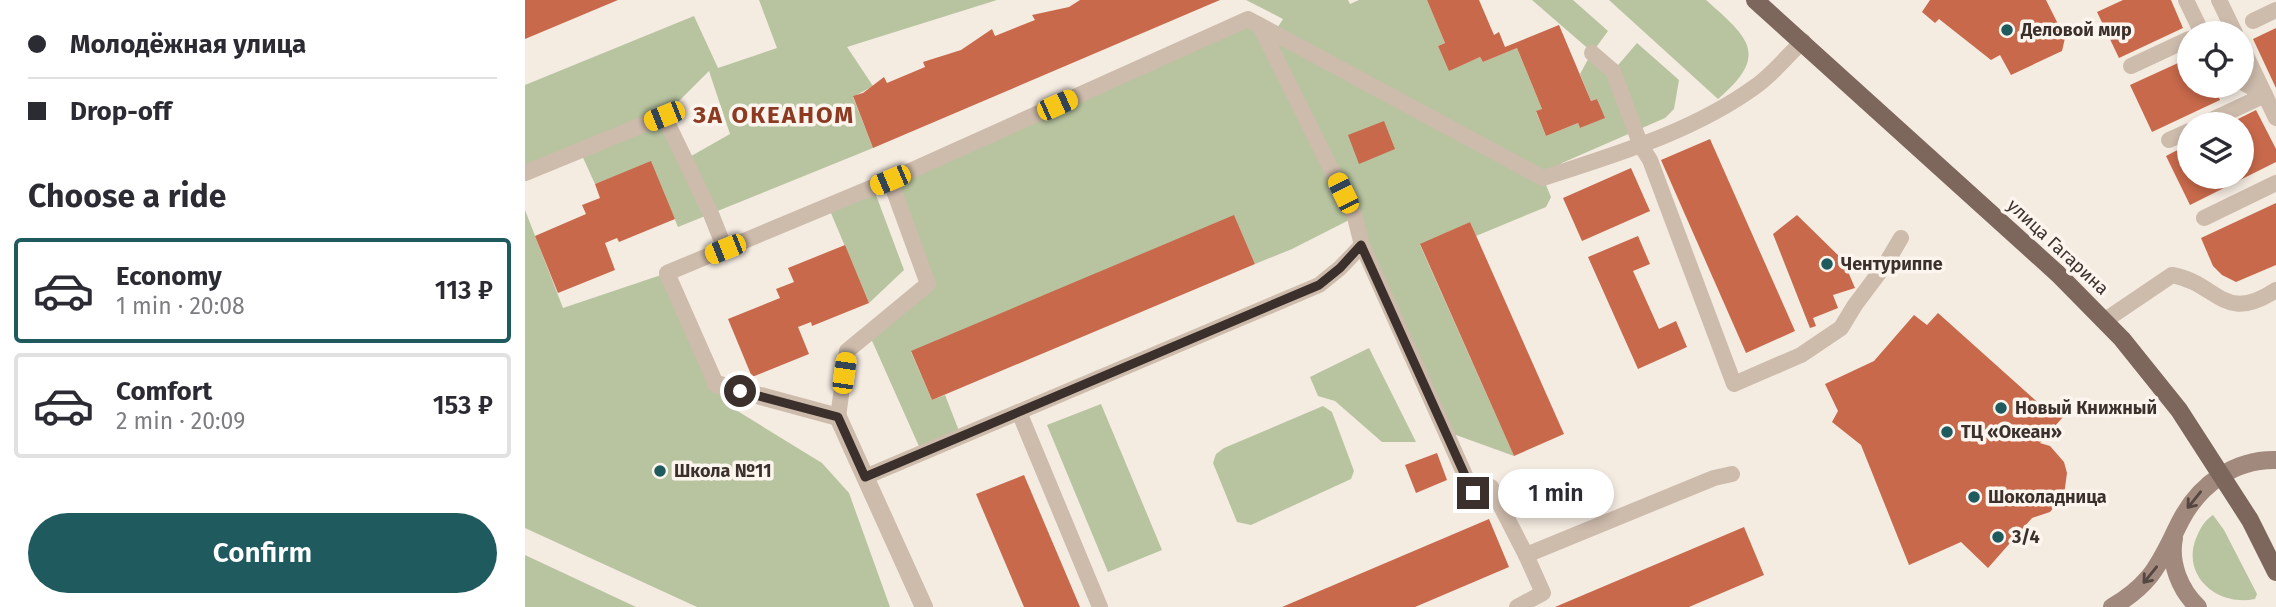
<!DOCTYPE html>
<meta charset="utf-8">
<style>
:root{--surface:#fff;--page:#f7f7f7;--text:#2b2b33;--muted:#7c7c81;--line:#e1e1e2;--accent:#1f5a5e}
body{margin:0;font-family:"Fira Sans",sans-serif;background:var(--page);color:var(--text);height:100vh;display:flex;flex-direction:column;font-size:26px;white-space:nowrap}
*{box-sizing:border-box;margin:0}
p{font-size:23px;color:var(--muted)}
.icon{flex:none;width:38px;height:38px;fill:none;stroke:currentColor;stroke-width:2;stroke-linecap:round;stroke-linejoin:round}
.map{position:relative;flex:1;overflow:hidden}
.sheet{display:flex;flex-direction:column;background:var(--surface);width:525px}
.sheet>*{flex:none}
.banner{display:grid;align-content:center;height:154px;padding:0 28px;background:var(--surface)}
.tools{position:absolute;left:1652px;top:21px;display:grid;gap:14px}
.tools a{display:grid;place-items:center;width:77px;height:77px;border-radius:50%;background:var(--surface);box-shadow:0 4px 10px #0003;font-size:35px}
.end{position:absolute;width:32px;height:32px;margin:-16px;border:9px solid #3b302b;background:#fff;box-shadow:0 0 0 4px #fff}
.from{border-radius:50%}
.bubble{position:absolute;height:49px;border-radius:24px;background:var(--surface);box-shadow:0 4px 10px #0003;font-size:23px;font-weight:600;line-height:49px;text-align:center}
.car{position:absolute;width:21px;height:42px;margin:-21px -10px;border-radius:9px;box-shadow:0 0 5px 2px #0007;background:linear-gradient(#f5c518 24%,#345 0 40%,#f5c518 0 76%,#345 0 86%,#f5c518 0)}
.banner b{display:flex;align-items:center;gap:24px;height:66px;font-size:26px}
.banner b+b{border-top:2px solid var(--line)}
.banner i{width:18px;height:18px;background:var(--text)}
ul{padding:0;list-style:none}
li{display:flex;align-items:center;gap:21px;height:105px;margin:0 14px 10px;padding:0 14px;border:4px solid var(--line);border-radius:7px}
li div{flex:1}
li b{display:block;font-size:26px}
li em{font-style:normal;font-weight:600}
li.current{border-color:var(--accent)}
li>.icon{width:63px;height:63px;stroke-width:1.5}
h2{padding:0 28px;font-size:32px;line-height:84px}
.primary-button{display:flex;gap:14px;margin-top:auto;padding:14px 28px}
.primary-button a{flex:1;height:80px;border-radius:42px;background:var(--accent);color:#fff;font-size:28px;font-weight:600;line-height:80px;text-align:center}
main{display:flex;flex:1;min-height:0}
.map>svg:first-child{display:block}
.green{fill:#b8c4a0;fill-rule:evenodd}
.building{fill:#c8694b}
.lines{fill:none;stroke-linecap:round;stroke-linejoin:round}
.service{stroke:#cdbbac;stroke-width:16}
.minor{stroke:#cdbbac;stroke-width:18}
.secondary{stroke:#a18a7d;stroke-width:18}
.primary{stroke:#7d675c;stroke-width:18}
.oneway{stroke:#544640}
.route{stroke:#3b302b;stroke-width:9}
.poi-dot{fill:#1f5a5e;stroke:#fbf5ee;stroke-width:2.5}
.labels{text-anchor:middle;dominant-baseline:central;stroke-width:7;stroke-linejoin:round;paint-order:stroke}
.poi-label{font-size:18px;font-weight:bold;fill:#3b302b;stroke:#fbf5ee;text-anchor:start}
.street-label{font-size:18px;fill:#3b302b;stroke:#fbf5ee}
.district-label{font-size:24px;font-weight:bold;letter-spacing:2px;fill:#8c3b22;stroke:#fbf5ee}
</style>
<main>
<section class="sheet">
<div class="banner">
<b><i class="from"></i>Молодёжная улица</b>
<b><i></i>Drop-off</b>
</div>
<h2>Choose a ride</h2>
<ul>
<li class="current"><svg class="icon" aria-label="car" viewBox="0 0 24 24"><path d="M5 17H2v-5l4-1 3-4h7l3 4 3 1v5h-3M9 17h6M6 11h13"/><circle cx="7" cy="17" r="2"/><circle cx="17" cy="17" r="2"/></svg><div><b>Economy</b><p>1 min · 20:08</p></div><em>113 ₽</em></li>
<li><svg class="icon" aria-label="car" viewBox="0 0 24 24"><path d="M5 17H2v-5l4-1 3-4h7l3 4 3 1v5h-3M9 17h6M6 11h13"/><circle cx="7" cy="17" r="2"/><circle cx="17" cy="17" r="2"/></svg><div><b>Comfort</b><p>2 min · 20:09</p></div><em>153 ₽</em></li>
</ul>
<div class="primary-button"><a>Confirm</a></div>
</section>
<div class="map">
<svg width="1751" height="607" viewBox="0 0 1751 607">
<rect width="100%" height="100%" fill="#f4ebe1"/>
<!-- green -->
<g class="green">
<path d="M 234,0 L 472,0 L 322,47 L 348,86 L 328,97 L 348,148 L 153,227 L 126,162 L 70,184 L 55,151 L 0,173 L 0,85 L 169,16 L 193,68 L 252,48 ZM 184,71 L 205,134 L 161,159 L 139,116 Z"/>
<path d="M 721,0 L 823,0 L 825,4 L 834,0 L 902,0 L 920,43 L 913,46 L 924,70 L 955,57 L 958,62 L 992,48 L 1017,109 L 1011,112 L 1021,136 L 1053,123 L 1055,128 L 1079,118 L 1072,99 L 1066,101 L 1055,74 L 1067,52 L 1007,0 L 1048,0 L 1083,31 L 1067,53 L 1088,71 L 1112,43 L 1154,80 L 1149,109 L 1140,118 L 1037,163 L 1018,178 L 1026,197 L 1021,207 L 951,236 L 945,222 L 895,245 L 989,456 L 920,431 L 830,217 L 767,249 L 730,264 L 709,216 L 386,352 L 407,400 L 420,395 L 436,436 L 397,453 L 344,334 L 403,284 L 365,180 L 723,19 L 749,33 L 758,19 Z"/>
<path d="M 1084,0 L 1181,0 C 1224,38 1245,55 1193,99 Z"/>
<path d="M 348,187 L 379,270 L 344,303 L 303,206 Z"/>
<path d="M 0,210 L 38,308 L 142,273 L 201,404 L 297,463 L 324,493 L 365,607 L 172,607 L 0,528 Z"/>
<path d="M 844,348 L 891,442 L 857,442 L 810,401 L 793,396 L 785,377 Z"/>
<path d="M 576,404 L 637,550 L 583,572 L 522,425 Z"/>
<path d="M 798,406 L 807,412 L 829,471 L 826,479 L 726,525 L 712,522 L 688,463 L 691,454 L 699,448 Z"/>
<path d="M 1688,515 L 1699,530 L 1732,594 L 1730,599 C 1691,607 1655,574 1672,536 C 1676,527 1680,520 1688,515 Z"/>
<path d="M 0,555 L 111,607 L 0,607 Z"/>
</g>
<!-- building -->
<g class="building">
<path d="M 0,0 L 93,0 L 0,39 Z"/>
<path d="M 555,0 L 695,0 L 348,148 L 328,96 L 338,93 L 359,77 L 362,83 L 400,67 L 398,62 L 436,50 L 467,29 L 470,36 L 510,20 L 507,15 L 544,7 Z"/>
<path d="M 902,0 L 954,0 L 969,35 L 974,32 L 980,47 L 1034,25 L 1066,101 L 1072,99 L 1080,118 L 1055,128 L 1053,123 L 1021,136 L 1011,111 L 1017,109 L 992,48 L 958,62 L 955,57 L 924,71 L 913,46 L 920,43 Z"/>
<path d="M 1405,0 L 1521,0 L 1540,38 L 1537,51 L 1486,75 L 1475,55 L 1466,60 L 1414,19 L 1410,23 L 1397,12 Z"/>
<path d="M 1598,0 L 1646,0 L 1658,28 L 1594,58 L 1572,12 Z"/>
<path d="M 1751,28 L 1751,88 L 1728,39 Z"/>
<path d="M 1664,58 L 1664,86 L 1689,86 L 1695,100 L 1627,132 L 1605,85 Z"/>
<path d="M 1731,110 L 1751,149 L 1751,162 L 1665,205 L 1641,156 L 1664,144 L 1664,177 L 1717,177 L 1717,124 L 1703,124 Z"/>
<path d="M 859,121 L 870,149 L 834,164 L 823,135 Z"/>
<path d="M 1185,139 L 1270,331 L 1221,353 L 1136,160 Z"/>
<path d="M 126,161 L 150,219 L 94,242 L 92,238 L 80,243 L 90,270 L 33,293 L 10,236 L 61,214 L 57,205 L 75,198 L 70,184 Z"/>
<path d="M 1106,168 L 1125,211 L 1057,241 L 1038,198 Z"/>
<path d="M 1751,203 L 1751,265 L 1711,282 L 1697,275 L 1688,266 L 1676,238 Z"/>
<path d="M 709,215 L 730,264 L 407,400 L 386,351 Z"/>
<path d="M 1272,215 L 1318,260 L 1330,288 L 1308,295 L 1313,308 L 1288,318 L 1291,326 L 1285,328 L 1248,234 Z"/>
<path d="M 945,222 L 1039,434 L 989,456 L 895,244 Z"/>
<path d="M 1113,236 L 1125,264 L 1108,271 L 1134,329 L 1151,321 L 1162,347 L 1113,369 L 1063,257 Z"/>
<path d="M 320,245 L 344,303 L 287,326 L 286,322 L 273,327 L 284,354 L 227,377 L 203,319 L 255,298 L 251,289 L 269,282 L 263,268 Z"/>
<path d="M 1413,313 L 1519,408 L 1538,417 L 1515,443 L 1525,446 L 1539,462 L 1542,473 L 1539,495 L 1525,512 L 1507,518 L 1463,568 L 1436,542 L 1384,565 L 1336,445 L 1307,422 L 1313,411 L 1300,384 L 1349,361 L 1389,315 L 1402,325 Z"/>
<path d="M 912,453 L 922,480 L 891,493 L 880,465 Z"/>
<path d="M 499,475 L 555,607 L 499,607 L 451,494 Z"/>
<path d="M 964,519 L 984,567 L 890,607 L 757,607 Z"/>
<path d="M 1219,527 L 1239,575 L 1164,607 L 1030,607 Z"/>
</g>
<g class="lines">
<!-- service -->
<g class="service">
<path d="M 1661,0 L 1677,33"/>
<path d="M 1694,0 L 1710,33"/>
<path d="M 1728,21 L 1751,10"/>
<path d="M 1717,47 L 1751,118"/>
<path d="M 1067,53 L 1088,71 L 1116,146 L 1125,160 L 1209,384 L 1276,355 L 1316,328 L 1330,305 L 1360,265 L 1376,238"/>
<path d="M 1606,66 L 1664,39"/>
<path d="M 1678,124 L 1740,95 L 1717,82"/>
<path d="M 1644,140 L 1664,131"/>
<path d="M 0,173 L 139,116 L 186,214 L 200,249"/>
<path d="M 1679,218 L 1751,183"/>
<path d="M 837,245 L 948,493 L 966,487 L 1001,555"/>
<path d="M 1579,321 L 1647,275 C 1693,283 1698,325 1751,290"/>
<path d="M 191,384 L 142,273 L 365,180"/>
<path d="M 494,412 L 575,607"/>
<path d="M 313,417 L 322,351 L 403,284 L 365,180 L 723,19 L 1018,178 C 1091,154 1168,132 1231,86 C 1248,74 1262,56 1278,41"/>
<path d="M 340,477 L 794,285 L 815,268 L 837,245 L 830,217 L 735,26"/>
<path d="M 992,607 L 1018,593 L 1001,555 L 1189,478 L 1207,474"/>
</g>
<!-- minor -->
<path class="minor" d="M 191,384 L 313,417 L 399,607"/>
<!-- secondary -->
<g class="secondary">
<path d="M 1649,538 C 1644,563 1655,590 1673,607"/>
<path d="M 1587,607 C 1601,599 1614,589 1624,577 C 1638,560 1646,539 1656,520 C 1675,484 1710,459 1751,460"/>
</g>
<!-- primary -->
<path class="primary" d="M 1230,0 L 1533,274 L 1597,339 L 1654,410 L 1725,520 L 1751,572"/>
</g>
<!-- one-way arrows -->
<defs><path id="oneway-shaft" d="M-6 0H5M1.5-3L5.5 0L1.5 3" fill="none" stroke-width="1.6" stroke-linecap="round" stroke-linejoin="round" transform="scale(1.75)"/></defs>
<g class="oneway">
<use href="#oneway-shaft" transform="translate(1669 500) rotate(129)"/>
<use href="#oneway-shaft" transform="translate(1625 575) rotate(129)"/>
</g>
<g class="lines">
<!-- route -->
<path class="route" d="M 215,391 L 313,417 L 340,477 L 794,285 L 815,268 L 836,245 L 948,493"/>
</g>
<!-- markers -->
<g class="poi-dot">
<circle cx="1482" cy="30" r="7"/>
<circle cx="1302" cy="264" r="7"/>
<circle cx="1476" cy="408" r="7"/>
<circle cx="1422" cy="432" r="7"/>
<circle cx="135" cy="471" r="7"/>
<circle cx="1449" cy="497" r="7"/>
<circle cx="1473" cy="537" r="7"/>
</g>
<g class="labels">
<!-- poi labels -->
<g class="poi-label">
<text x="1496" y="30">Деловой мир</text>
<text x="1316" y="264">Чентуриппе</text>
<text x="1490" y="408">Новый Книжный</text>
<text x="1436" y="432">ТЦ «Океан»</text>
<text x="149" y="471">Школа №11</text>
<text x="1463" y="497">Шоколадница</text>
<text x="1487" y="537">3/4</text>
</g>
<!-- street labels -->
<g class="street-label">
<text transform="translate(1533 247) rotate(43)">улица Гагарина</text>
</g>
<!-- district labels -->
<g class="district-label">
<text x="249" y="115">ЗА ОКЕАНОМ</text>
</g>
</g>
</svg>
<div class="tools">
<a><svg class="icon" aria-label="locate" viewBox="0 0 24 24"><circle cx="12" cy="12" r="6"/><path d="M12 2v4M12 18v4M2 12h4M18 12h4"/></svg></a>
<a><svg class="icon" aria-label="layers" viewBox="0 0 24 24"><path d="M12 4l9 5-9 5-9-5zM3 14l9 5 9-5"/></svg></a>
</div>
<i class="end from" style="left:215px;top:391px"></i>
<i class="end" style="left:948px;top:493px"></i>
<div class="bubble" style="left:973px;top:469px;width:116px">1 min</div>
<i class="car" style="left:532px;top:105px;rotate:66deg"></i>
<i class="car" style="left:139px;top:116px;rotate:248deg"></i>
<i class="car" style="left:365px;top:180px;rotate:247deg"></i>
<i class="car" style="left:818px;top:193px;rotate:334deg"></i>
<i class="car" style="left:200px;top:249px;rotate:248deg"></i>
<i class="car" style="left:319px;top:373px;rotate:8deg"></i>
</div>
</main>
